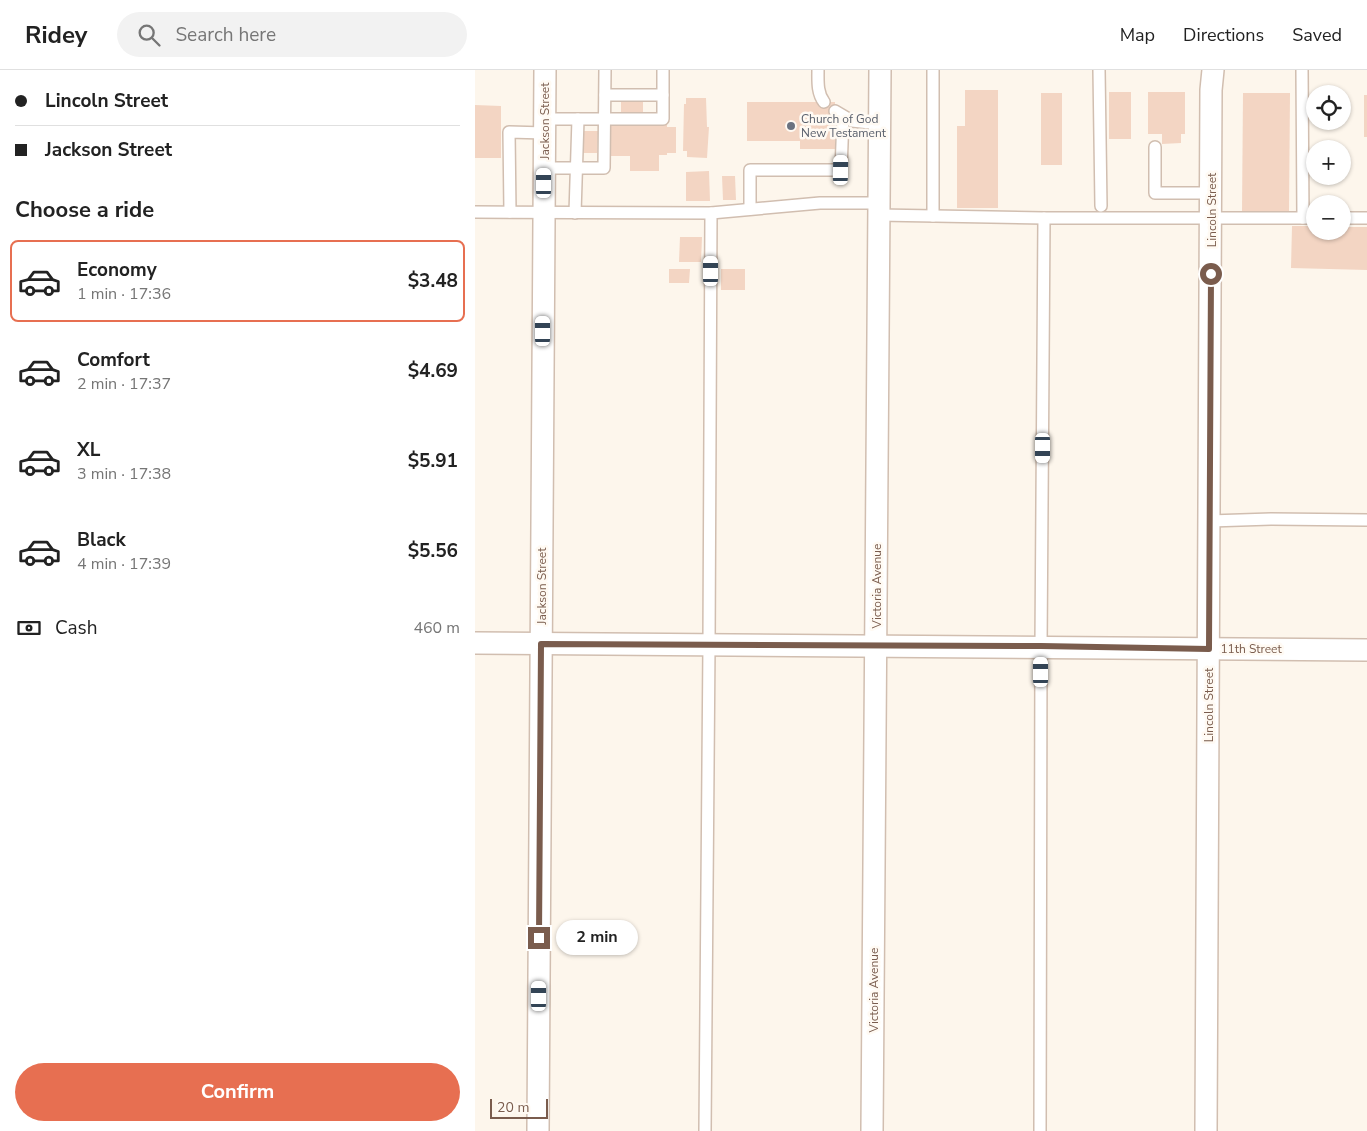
<!DOCTYPE html>
<meta charset="utf-8">
<style>
:root{--surface:#fff;--page:#f2f2f2;--text:#222;--muted:#767676;--line:#e0e0e0;--accent:#e76f51}
body{margin:0;font-family:"Nunito Sans",sans-serif;background:var(--page);color:var(--text);height:100vh;display:flex;flex-direction:column;font-size:19px;white-space:nowrap}
*{box-sizing:border-box;margin:0}
p{font-size:16px;color:var(--muted)}
.icon{flex:none;width:28px;height:28px;fill:none;stroke:currentColor;stroke-width:2;stroke-linecap:round;stroke-linejoin:round}
.map{position:relative;flex:1;overflow:hidden}
.drawer{display:flex;flex-direction:column;background:var(--surface);width:475px}
.drawer>*{flex:none}
.banner{display:grid;align-content:center;height:110px;padding:0 15px;background:var(--surface)}
.buttons{position:absolute;left:831px;top:15px;display:grid;gap:10px}
.buttons a{display:grid;place-items:center;width:45px;height:45px;border-radius:50%;background:var(--surface);box-shadow:0 1px 4px #0004;font-size:25px}
.scale{position:absolute;left:15px;bottom:12px;width:58px;box-sizing:border-box;padding-left:5px;border:2px solid #7a5c4d;border-top:0;font-size:14px;line-height:18px;white-space:nowrap;color:#7a5c4d;-webkit-text-stroke:4px #fffaf3;paint-order:stroke}
.end{position:absolute;width:22px;height:22px;margin:-11px;border:6px solid #7a5c4d;background:#fff;box-shadow:0 0 0 2px #fff}
.from{border-radius:50%}
.bubble{position:absolute;height:35px;border-radius:18px;background:var(--surface);box-shadow:0 1px 4px #0004;font-size:16px;font-weight:700;line-height:35px;text-align:center}
.car{position:absolute;width:15px;height:30px;margin:-15px -8px;border-radius:6px;box-shadow:0 0 4px 1px #0007;background:linear-gradient(#fff 24%,#345 0 40%,#fff 0 76%,#345 0 86%,#fff 0)}
.banner b{display:flex;align-items:center;gap:18px;height:48px;font-size:19px}
.banner b+b{border-top:1px solid var(--line)}
.banner i{width:12px;height:12px;background:var(--text)}
ul{padding:0;list-style:none}
li{display:flex;align-items:center;gap:15px;height:82px;margin:0 10px 8px;padding:0 5px;border:2px solid transparent;border-radius:8px}
li div{flex:1}
li b{display:block;font-size:19px}
li em{font-style:normal;font-weight:700}
li.current{border-color:var(--accent)}
li>.icon{width:45px;height:45px;stroke-width:1.5}
h2{padding:0 15px;font-size:22px;line-height:60px}
.pay{display:flex;align-items:center;gap:12px;height:55px;padding:0 15px;font-size:19px}
.pay p{margin-inline-start:auto}
.cta{display:flex;gap:10px;margin-top:auto;padding:10px 15px}
.cta a{flex:1;height:58px;border-radius:30px;background:var(--accent);color:#fff;font-size:20px;font-weight:700;line-height:58px;text-align:center}
header{display:flex;align-items:center;gap:30px;box-sizing:border-box;height:70px;padding:0 25px;background:var(--surface);border-bottom:1px solid var(--line)}
header strong{font-size:24px}
nav{display:flex;gap:28px;margin-inline-start:auto;font-size:18px}
.search{width:350px;height:45px;background:var(--page);display:flex;align-items:center;gap:12px;box-sizing:border-box;padding:0 18px;border-radius:28px;color:var(--muted);font-size:19px}
main{display:flex;flex:1;min-height:0}
.map>svg:first-child{display:block}
.building{fill:#f3d5c3}
.lines{fill:none;stroke-linecap:round;stroke-linejoin:round}
.service-casing{stroke:#d1beb0;stroke-width:14}
.minor-casing{stroke:#d1beb0;stroke-width:24}
.service{stroke:#fff;stroke-width:11}
.minor{stroke:#fff;stroke-width:21}
.route{stroke:#7a5c4d;stroke-width:6}
.worship-dot{fill:#6b7280;stroke:#fffaf3;stroke-width:2}
.labels{text-anchor:middle;dominant-baseline:central;stroke-width:5;stroke-linejoin:round;paint-order:stroke}
.worship-label{font-size:12px;fill:#5b616d;stroke:#fffaf3;text-anchor:start}
.street-label{font-size:12px;fill:#7a5c4d;stroke:#fffaf3}
</style>
<header>
<strong>Ridey</strong>
<div class="search"><svg class="icon" aria-label="search" viewBox="0 0 24 24"><circle cx="10" cy="10" r="6"/><path d="M15 15l6 6"/></svg>Search here</div>
<nav><a>Map</a><a>Directions</a><a>Saved</a></nav>
</header>
<main>
<section class="drawer">
<div class="banner">
<b><i class="from"></i>Lincoln Street</b>
<b><i></i>Jackson Street</b>
</div>
<h2>Choose a ride</h2>
<ul>
<li class="current"><svg class="icon" aria-label="car" viewBox="0 0 24 24"><path d="M5 17H2v-5l4-1 3-4h7l3 4 3 1v5h-3M9 17h6M6 11h13"/><circle cx="7" cy="17" r="2"/><circle cx="17" cy="17" r="2"/></svg><div><b>Economy</b><p>1 min · 17:36</p></div><em>$3.48</em></li>
<li><svg class="icon" aria-label="car" viewBox="0 0 24 24"><path d="M5 17H2v-5l4-1 3-4h7l3 4 3 1v5h-3M9 17h6M6 11h13"/><circle cx="7" cy="17" r="2"/><circle cx="17" cy="17" r="2"/></svg><div><b>Comfort</b><p>2 min · 17:37</p></div><em>$4.69</em></li>
<li><svg class="icon" aria-label="car" viewBox="0 0 24 24"><path d="M5 17H2v-5l4-1 3-4h7l3 4 3 1v5h-3M9 17h6M6 11h13"/><circle cx="7" cy="17" r="2"/><circle cx="17" cy="17" r="2"/></svg><div><b>XL</b><p>3 min · 17:38</p></div><em>$5.91</em></li>
<li><svg class="icon" aria-label="car" viewBox="0 0 24 24"><path d="M5 17H2v-5l4-1 3-4h7l3 4 3 1v5h-3M9 17h6M6 11h13"/><circle cx="7" cy="17" r="2"/><circle cx="17" cy="17" r="2"/></svg><div><b>Black</b><p>4 min · 17:39</p></div><em>$5.56</em></li>
</ul>
<div class="pay"><svg class="icon" aria-label="cash" viewBox="0 0 24 24"><path d="M3 7h18v10H3z"/><circle cx="12" cy="12" r="2"/></svg>Cash<p>460 m</p></div>
<div class="cta"><a>Confirm</a></div>
</section>
<div class="map">
<svg width="892" height="1061" viewBox="0 0 892 1061">
<rect width="100%" height="100%" fill="#fdf6ec"/>
<!-- building -->
<g class="building">
<path d="M 490,20 L 523,20 L 523,138 L 482,138 L 482,56 L 490,56 Z"/>
<rect x="634" y="22" width="22" height="47"/>
<path d="M 673,22 L 710,22 L 710,64 L 706,64 L 706,73 L 687,74 L 687,64 L 673,64 Z"/>
<rect x="566" y="23" width="21" height="72"/>
<path d="M 768,23 L 815,23 L 814,141 L 767,141 Z"/>
<rect x="889" y="25" width="3" height="42"/>
<path d="M 211,28 L 231,28 L 232,57 L 234,57 L 232,88 L 212,87 L 212,81 L 208,81 L 209,34 L 211,34 Z"/>
<rect x="146" y="29" width="22" height="18"/>
<path d="M 272,32 L 360,32 L 360,79 L 325,79 L 325,71 L 272,71 Z"/>
<path d="M 0,35 L 26,36 L 26,88 L 0,88 Z"/>
<path d="M 135,54 L 192,54 L 192,57 L 201,57 L 201,83 L 192,83 L 192,85 L 184,85 L 184,101 L 155,101 L 155,86 L 136,86 Z"/>
<path d="M 105,61 L 123,61 L 122,83 L 104,83 Z"/>
<path d="M 234,101 L 235,131 L 211,131 L 211,102 Z"/>
<path d="M 247,106 L 260,106 L 261,130 L 248,130 Z"/>
<path d="M 817,156 L 840,156 L 840,161 L 868,161 L 868,157 L 892,157 L 892,200 L 816,198 Z"/>
<path d="M 205,167 L 227,167 L 226,192 L 204,192 Z"/>
<path d="M 194,199 L 215,199 L 214,213 L 194,213 Z"/>
<rect x="246" y="199" width="24" height="21"/>
</g>
<g class="lines">
<defs>
<g id="service">
<path d="M 343,0 C 343,11 342,23 349,32"/>
<path d="M 458,0 L 458,146"/>
<path d="M 624,0 L 626,136"/>
<path d="M 827,0 L 828,148"/>
<path d="M 130,25 L 188,25"/>
<path d="M 360,41 L 377,51 L 404,54"/>
<path d="M 70,49 L 188,49 L 188,0"/>
<path d="M 680,77 L 680,123 L 737,123"/>
<path d="M 69,98 L 129,98 L 130,0"/>
<path d="M 275,139 L 275,100 L 366,100 L 368,47"/>
<path d="M 0,142 L 236,143 L 345,133 L 404,133"/>
<path d="M 35,142 L 34,62 L 70,63"/>
<path d="M 100,143 L 103,49"/>
<path d="M 404,145 L 569,148 L 840,148"/>
<path d="M 868,148 L 892,148"/>
<path d="M 735,451 L 796,449 L 892,450"/>
<path d="M 230,1061 L 234,575 L 236,143"/>
<path d="M 565,1061 L 566,576 L 569,148"/>
</g>
<g id="minor">
<path d="M 0,573 L 892,580"/>
<path d="M 63,1061 L 70,0"/>
<path d="M 397,1061 L 405,0"/>
<path d="M 731,1061 L 736,20 L 738,0"/>
</g>
</defs>
<!-- service casing -->
<use href="#service" class="service-casing"/>
<!-- minor casing -->
<use href="#minor" class="minor-casing"/>
<!-- service -->
<use href="#service" class="service"/>
<!-- minor -->
<use href="#minor" class="minor"/>
</g>
<g class="lines">
<!-- route -->
<path class="route" d="M 64,868 L 66,574 L 566,576 L 734,579 L 736,204"/>
</g>
<!-- markers -->
<circle class="worship-dot" cx="316" cy="56" r="5"/>
<g class="labels">
<!-- worship labels -->
<g class="worship-label">
<text x="326" y="49">Church of God<tspan x="326" dy="14">New Testament</tspan></text>
</g>
<!-- street labels -->
<g class="street-label">
<text transform="translate(70 51) rotate(-90)">Jackson Street</text>
<text transform="translate(737 140) rotate(-90)">Lincoln Street</text>
<text transform="translate(67 516) rotate(-90)">Jackson Street</text>
<text transform="translate(402 516) rotate(-90)">Victoria Avenue</text>
<text x="776" y="579">11th Street</text>
<text transform="translate(734 635) rotate(-90)">Lincoln Street</text>
<text transform="translate(399 920) rotate(-90)">Victoria Avenue</text>
</g>
</g>
</svg>
<div class="buttons">
<a><svg class="icon" aria-label="locate" viewBox="0 0 24 24"><circle cx="12" cy="12" r="6"/><path d="M12 2v4M12 18v4M2 12h4M18 12h4"/></svg></a>
<a>+</a>
<a>−</a>
</div>
<div class="scale">20 m</div>
<i class="end from" style="left:736px;top:204px"></i>
<i class="end" style="left:64px;top:868px"></i>
<div class="bubble" style="left:81px;top:850px;width:82px">2 min</div>
<i class="car" style="left:366px;top:100px;rotate:1deg"></i>
<i class="car" style="left:69px;top:113px;rotate:0deg"></i>
<i class="car" style="left:236px;top:201px;rotate:0deg"></i>
<i class="car" style="left:68px;top:261px;rotate:0deg"></i>
<i class="car" style="left:568px;top:378px;rotate:180deg"></i>
<i class="car" style="left:566px;top:602px;rotate:0deg"></i>
<i class="car" style="left:64px;top:926px;rotate:0deg"></i>
</div>
</main>
